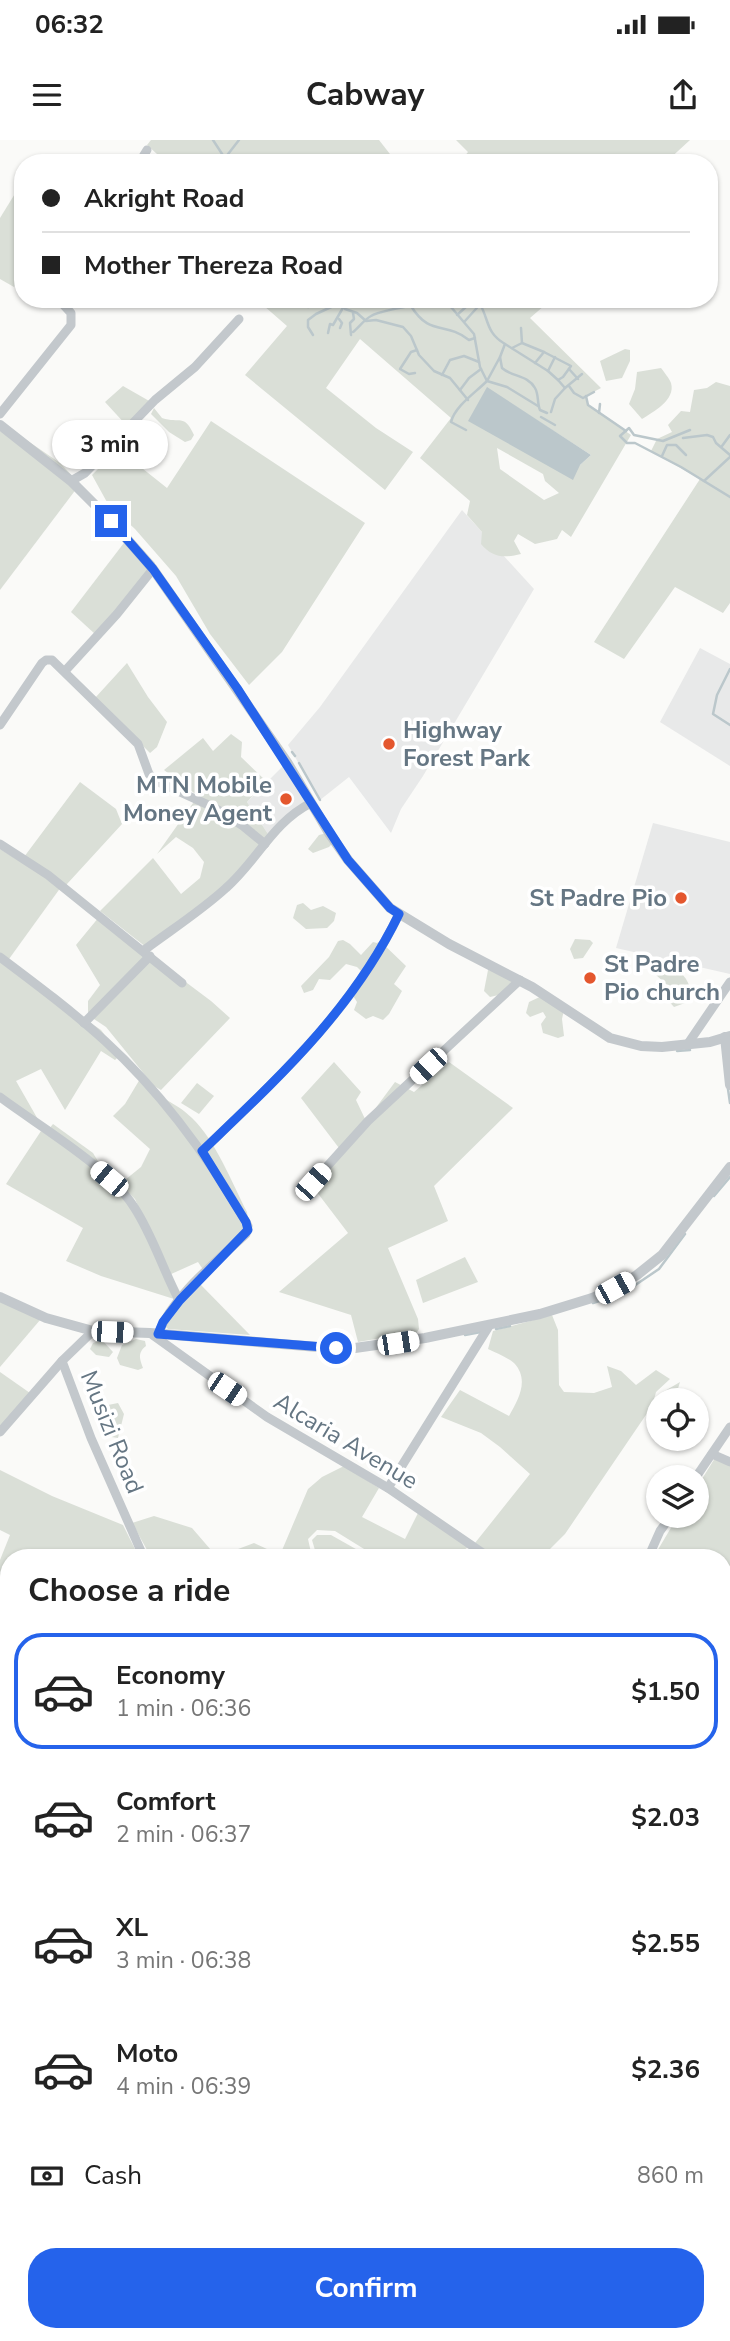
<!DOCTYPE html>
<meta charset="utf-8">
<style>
:root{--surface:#fff;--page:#f6f6f6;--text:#222;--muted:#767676;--line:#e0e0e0;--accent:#2563eb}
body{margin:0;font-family:"Nunito Sans",sans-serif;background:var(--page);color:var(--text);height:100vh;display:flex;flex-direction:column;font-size:26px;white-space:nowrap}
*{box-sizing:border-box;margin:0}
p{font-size:23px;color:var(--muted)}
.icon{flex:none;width:38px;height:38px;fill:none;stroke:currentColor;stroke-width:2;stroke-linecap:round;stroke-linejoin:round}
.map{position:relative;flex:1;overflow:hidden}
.sheet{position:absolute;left:0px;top:1409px;width:732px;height:793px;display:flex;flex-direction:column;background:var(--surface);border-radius:28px 28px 0 0;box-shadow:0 2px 5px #0004}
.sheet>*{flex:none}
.top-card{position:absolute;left:14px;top:14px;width:704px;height:154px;border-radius:28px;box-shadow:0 2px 5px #0004;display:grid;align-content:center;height:154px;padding:0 28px;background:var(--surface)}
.fabs{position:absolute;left:646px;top:1248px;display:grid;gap:14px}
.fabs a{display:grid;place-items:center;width:63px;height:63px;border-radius:50%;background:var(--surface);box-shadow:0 2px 5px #0004;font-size:35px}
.end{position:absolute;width:32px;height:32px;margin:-16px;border:9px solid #2563eb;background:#fff;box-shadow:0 0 0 4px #fff}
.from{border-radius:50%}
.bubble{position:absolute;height:49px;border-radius:24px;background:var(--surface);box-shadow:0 2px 5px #0004;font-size:23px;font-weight:700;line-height:49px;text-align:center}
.car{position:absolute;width:21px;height:42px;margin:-21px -10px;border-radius:9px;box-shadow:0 0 5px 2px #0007;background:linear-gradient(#fff 24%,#345 0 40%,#fff 0 76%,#345 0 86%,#fff 0)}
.top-card b{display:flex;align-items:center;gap:24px;height:66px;font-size:26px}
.top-card b+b{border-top:2px solid var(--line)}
.top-card i{width:18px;height:18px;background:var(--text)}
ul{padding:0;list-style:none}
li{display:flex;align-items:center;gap:21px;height:116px;margin:0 14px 10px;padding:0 14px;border:4px solid transparent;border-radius:28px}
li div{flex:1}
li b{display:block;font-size:26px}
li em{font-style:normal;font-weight:700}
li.on{border-color:var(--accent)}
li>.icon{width:63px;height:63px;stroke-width:1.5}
h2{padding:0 28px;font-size:32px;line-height:84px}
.pay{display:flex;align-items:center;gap:18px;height:77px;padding:0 28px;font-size:26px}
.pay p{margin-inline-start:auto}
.button{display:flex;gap:14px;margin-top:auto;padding:14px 28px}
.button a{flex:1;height:80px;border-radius:28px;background:var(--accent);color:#fff;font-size:28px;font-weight:700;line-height:80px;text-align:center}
.status{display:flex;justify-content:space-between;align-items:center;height:49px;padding:0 35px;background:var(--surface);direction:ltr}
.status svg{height:19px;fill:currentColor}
header{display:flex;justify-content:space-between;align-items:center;height:91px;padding:0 28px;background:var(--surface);font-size:32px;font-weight:700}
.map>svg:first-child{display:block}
.built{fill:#e8e9e9}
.green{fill:#dadfd7;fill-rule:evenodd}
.water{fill:#bbc7cb}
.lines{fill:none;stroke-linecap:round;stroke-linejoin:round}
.stream{stroke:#bbc7cb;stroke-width:2.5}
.minor{stroke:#c3c8cc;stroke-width:9}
.tertiary{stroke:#c3c8cc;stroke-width:10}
.route{stroke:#2563eb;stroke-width:9}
.poi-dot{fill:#e4572e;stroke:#fff;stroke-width:2.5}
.labels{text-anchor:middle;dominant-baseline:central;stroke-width:7;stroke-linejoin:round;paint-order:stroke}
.poi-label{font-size:24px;font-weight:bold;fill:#657683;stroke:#fff;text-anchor:start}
.street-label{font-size:24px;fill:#657683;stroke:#fff}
</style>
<div class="status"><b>06:32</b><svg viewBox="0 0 49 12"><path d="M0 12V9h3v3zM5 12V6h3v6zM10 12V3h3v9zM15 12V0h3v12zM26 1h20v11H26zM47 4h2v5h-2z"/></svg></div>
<header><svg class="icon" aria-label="menu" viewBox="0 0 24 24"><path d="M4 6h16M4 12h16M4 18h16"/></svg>Cabway<svg class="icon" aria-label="share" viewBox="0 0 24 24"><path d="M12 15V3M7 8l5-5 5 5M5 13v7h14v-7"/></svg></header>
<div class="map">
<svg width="730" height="2201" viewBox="0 0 730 2201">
<rect width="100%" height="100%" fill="#fafaf8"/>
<!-- built -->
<g class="built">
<path d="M 462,370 L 534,449 L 423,636 L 401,669 L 391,693 L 349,637 L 320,660 L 288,605 L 320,567 Z"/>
<path d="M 700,508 L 730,524 L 730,626 L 660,582 Z"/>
<path d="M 289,620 L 310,660 L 268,694 L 247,662 Z"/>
<path d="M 653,683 L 730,702 L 730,834 L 616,808 Z"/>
</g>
<!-- green -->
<g class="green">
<path d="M 151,0 L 379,0 L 397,23 L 167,23 L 147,5 Z"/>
<path d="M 456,0 L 690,0 L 665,23 L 459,23 L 468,12 Z"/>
<path d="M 16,52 L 23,57 L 23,132 L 14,147 L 0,139 L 0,78 Z"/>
<path d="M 243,159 L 552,159 L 530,178 L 601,248 L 586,256 L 588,265 L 631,295 L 571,397 L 562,390 L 557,399 L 535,404 L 518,394 L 514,401 L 521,414 C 504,418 493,418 481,404 L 482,392 L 467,375 L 470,361 L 420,318 L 451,278 L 360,199 L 326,248 L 376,288 L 413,312 L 385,350 L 245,235 L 287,186 L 264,166 L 247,163 ZM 487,248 L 591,315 L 580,325 L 469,281 ZM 497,308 L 543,334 L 545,341 L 559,353 L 544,360 L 500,329 Z"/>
<path d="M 625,209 L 630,210 L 630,221 L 622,238 L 606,241 L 600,221 Z"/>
<path d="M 661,228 C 664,232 669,238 671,243 C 676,260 653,272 642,279 L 629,264 L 635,249 L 637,232 Z"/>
<path d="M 716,242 L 730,246 L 730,463 L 723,473 L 675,447 L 624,519 L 594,502 L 700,339 L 651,311 L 657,299 L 672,292 L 668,285 L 681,271 L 690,272 L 694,250 L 707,248 Z"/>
<path d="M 123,246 L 151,262 L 127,286 L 105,262 Z"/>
<path d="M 154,268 L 162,278 C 180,284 184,273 194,295 L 191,300 L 185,302 L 169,292 L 151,274 Z"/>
<path d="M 211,281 L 365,383 L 282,512 L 249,545 L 210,494 L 176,436 L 135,389 L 108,364 L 92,335 L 118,309 L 167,348 Z"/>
<path d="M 3,284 L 60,323 L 80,344 L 0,450 L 0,292 Z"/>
<path d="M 130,395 L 155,423 L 154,429 L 95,494 L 71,472 Z"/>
<path d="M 127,523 L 148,557 L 167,582 L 157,607 L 150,613 L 95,558 Z"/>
<path d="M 231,594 L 242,602 L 241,617 L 266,641 L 247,662 L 268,694 L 241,735 L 153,804 L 151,811 L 100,771 L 153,718 L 181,754 L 200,738 L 204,722 L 193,708 L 176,697 L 157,714 L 198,656 L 164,630 L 203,598 L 213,611 Z"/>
<path d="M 80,642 L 116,669 L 122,684 L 67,744 L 66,749 L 24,717 Z"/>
<path d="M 331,692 L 336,700 L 329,707 L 313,713 L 308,709 L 319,695 Z"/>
<path d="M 0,709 L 61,747 L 9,819 L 0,813 Z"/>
<path d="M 303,763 L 311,770 L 323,766 L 336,773 L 334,781 L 327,788 L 306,789 L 293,778 L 297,765 Z"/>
<path d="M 99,777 L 211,861 L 230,878 L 161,950 L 154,946 L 106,887 L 88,875 L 88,861 L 100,845 L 76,805 Z"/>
<path d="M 575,799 L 590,800 L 593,803 L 583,818 L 574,819 L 570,809 Z"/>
<path d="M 343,800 L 350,804 L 361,815 L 373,802 L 377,803 L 380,801 L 406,826 L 394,844 L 402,851 L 389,874 L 383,880 L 373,876 L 366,879 L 354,870 L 357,862 L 350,851 L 365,835 L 357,827 L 346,824 L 330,840 L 319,839 L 313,850 L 304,853 L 301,846 L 329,817 L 338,801 Z"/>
<path d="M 0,820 L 101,890 L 120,915 L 115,920 L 101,911 L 65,970 L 41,929 L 16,941 L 40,983 L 0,953 Z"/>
<path d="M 668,828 C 684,831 688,840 692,854 L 685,863 L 674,867 L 664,856 L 667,845 L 655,834 Z"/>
<path d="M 488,830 L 508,833 L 512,844 L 503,854 L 490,857 L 484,851 Z"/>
<path d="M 544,855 L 565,865 L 562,879 L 564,896 L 558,898 L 543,893 L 541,884 L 546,877 L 543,872 L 530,877 L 526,873 L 529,862 Z"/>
<path d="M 334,922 L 361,952 L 356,960 L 366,981 L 395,942 L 414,952 L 449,922 L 513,968 L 434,1046 L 448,1081 L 388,1108 L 418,1179 L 419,1189 L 417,1192 L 358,1202 L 351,1175 L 279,1152 L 348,1093 L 313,1047 L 342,1012 L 301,958 Z"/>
<path d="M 140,939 C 157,958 176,962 192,978 C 216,1001 232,1043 247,1072 L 249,1085 L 204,1131 L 198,1122 L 169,1135 L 135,1059 L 120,1044 L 141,1027 L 150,1009 L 113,976 L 125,964 Z"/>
<path d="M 197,943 L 214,956 L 199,974 L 181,963 Z"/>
<path d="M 53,984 L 93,1013 L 99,1023 L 49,989 Z"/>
<path d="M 41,991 C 60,1004 84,1015 101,1031 C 137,1064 154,1115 174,1159 L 101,1136 L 66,1121 L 83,1088 L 6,1044 Z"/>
<path d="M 465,1117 L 478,1142 L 423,1163 L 416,1140 Z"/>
<path d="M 200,1144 L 250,1195 L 168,1189 L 165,1186 L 184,1158 Z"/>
<path d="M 0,1161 L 40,1180 L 0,1227 Z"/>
<path d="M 552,1175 L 558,1190 L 559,1245 L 564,1252 L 594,1253 L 612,1247 L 607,1226 L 621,1231 L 636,1245 L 656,1230 L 670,1239 L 656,1252 L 653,1264 L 663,1252 L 680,1242 L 676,1255 L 663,1252 L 652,1266 L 565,1394 L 548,1411 L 549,1417 L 496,1417 L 475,1403 L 530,1334 L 500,1307 L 481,1293 L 441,1277 L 460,1250 L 509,1276 C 518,1260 530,1240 514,1223 C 507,1217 496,1213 488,1209 L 493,1191 Z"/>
<path d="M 136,1199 L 145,1201 L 146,1206 C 137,1213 140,1219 143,1228 L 138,1230 L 120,1225 L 117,1218 L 122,1205 Z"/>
<path d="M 102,1200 L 113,1212 L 109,1217 L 96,1215 L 90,1209 L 93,1203 Z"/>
<path d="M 0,1232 L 30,1253 L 0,1289 Z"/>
<path d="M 118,1263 L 124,1274 L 118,1298 L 105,1296 C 102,1286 99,1277 103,1266 Z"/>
<path d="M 715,1318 L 730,1324 L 730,1446 L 723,1444 L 723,1418 L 653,1418 L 678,1376 L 696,1376 L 697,1347 Z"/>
<path d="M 344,1326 L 379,1348 L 362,1377 L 405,1399 L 419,1371 L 468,1407 L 455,1417 L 377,1417 L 335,1391 L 317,1390 L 308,1399 L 312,1417 L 151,1417 L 132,1383 L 154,1376 L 192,1388 L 217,1417 L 254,1403 L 280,1415 L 308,1349 L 322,1337 Z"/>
<path d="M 0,1330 L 52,1356 L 123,1385 L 139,1417 L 9,1418 L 9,1453 L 0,1449 L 0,1420 L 10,1395 L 0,1390 Z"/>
<path d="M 317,1395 L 331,1395 L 370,1417 L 317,1417 L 312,1400 Z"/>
<path d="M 1,1532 L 9,1535 L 9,1598 L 0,1594 Z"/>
<path d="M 723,1678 L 730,1686 L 730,1904 L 723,1900 Z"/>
<path d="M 9,1819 L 9,1907 L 5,1903 L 0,1907 L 0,1826 Z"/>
<path d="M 723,1909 L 730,1913 L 729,1983 L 723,1979 Z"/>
<path d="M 730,2070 L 730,2201 L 642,2201 L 646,2193 L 723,2193 L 723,2083 Z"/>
<path d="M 0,2151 L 9,2151 L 9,2193 L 68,2193 L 64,2201 L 0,2201 Z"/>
<path d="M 226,2193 L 231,2193 L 242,2199 L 247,2193 L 443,2193 L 445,2201 L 221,2201 Z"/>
</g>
<!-- water -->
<path class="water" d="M 487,247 L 591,315 L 580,325 L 573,340 L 468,281 Z"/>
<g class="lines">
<!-- stream -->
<g class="stream">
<path d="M 213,0 L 228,23"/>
<path d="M 225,18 L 239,0"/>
<path d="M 378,23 L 385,19 L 390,23"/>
<path d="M 305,159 L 308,167 L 316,165"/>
<path d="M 340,159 L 345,169 L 357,173 L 366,181 L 376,180 L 403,187 L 411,196 L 419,215 L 434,231 L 450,238 L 468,260"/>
<path d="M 441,159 L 443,163 L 451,167 L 474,194 L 480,227 L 487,241 L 500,217 L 502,228 C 512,237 528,235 535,248 C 539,255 537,263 540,270 L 547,273"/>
<path d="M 480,164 C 489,180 486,193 505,204 L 500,217"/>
<path d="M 451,167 L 462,159"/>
<path d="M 457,175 L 467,166 L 470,159"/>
<path d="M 339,179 L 342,183 L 340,188"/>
<path d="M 465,181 L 484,160 L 490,162 L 492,159"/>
<path d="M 353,192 C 358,188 365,179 371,176 C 377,172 403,167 411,166 C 430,197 445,181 469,200 L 475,198"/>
<path d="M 328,193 L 330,184 L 333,185 L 344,166"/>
<path d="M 313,195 L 308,187 L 308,180 L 316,174 L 342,162"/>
<path d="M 351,195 L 350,183 L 354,179 L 353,173"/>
<path d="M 522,203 L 544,212"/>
<path d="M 505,204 L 548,231 L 555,217"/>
<path d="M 512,208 L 522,203 L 521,188"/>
<path d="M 535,223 L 544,212 L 571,226 L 563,237 L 558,240 L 548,231"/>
<path d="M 569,229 L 578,239"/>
<path d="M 415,233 L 409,234 L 400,229 L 411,212 L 417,210"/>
<path d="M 442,235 L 450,220 L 464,216 L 479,222"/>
<path d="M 558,240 L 565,248 L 582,234"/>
<path d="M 569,246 L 574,253 L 583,258 L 594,252"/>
<path d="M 460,250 L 469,238 L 481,229"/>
<path d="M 586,256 L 588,265 L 626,291"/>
<path d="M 551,272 L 555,259 L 565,248"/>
<path d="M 599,273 L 600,264"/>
<path d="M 541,277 L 555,285"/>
<path d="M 466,290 L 451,282 C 455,266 475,253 487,241 L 507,247 L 538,266"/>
<path d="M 690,290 L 663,301 L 634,295 L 629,288 L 620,296 L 627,303 L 635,303 L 681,327 L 730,357"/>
<path d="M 683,298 L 707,295 L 713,297 L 716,303 L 730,315"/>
<path d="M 722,306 L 730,295"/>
<path d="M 662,316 L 667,305 L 676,305 L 686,315"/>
<path d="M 704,341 L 730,317"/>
<path d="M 730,529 L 717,555 L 713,574 L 730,585"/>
<path d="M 292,612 L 295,616"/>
<path d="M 299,623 L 320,660"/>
<path d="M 677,911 L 690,910"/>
<path d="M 728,949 L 730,963"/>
<path d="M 714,1056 L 730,1037"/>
<path d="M 625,1152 L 659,1129 L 685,1094"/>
<path d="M 593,1163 L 615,1156"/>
<path d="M 496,1189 L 510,1186"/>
<path d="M 465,1195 L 481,1192"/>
</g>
<!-- minor -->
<g class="minor">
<path d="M 139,23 L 147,10"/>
<path d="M 0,274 L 71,185 L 71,173 L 58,159"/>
<path d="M 71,341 L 85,333 L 155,260 L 195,227 L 239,179"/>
<path d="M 65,531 L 117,474 L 153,429"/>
<path d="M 0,585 L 42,523 L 46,520 L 52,520 L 138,604 L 149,634 L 156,641 L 215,668 L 243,686 L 265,704"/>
<path d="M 0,704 L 48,735 L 182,843"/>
<path d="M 143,811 C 171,790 201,771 226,748 C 257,721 273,682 311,663"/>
<path d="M 0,817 C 36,844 72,871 105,901 C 162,953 207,1015 246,1082 L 248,1086 L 246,1094 C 215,1123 174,1154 158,1194"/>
<path d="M 84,883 L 150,816"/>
<path d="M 687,905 L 730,842"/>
<path d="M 0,957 C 40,987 108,1026 134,1067 C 153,1096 163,1130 179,1160"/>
<path d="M 202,1011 C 278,938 353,870 399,774"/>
<path d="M 313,1042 L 368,981 L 520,840"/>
<path d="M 93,1191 L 62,1221 L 91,1298 L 144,1418"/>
<path d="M 150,1193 L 267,1277 L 388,1348 L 490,1418"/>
<path d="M 0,1292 L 62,1221"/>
<path d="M 712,1314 L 730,1322"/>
<path d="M 696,1337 L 730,1287"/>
<path d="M 388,1348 L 489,1186"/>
<path d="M 648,1418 L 660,1391 L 671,1376"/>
<path d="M 723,1436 L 730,1438"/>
<path d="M 0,1453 L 9,1457"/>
<path d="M 0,1514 L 9,1486"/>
<path d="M 723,1551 L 730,1555"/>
<path d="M 0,1634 L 9,1637"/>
<path d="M 0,1750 L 9,1752"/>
<path d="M 0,1820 L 9,1813"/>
<path d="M 723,1905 L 730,1909"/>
<path d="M 0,1969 L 9,1963"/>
<path d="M 723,2004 L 730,1985"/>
<path d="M 723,2014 L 730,2019"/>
<path d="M 723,2028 L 730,2024"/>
<path d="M 0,2061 L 9,2056"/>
<path d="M 723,2075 L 730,2064"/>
<path d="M 632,2201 L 636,2193"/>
</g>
<!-- tertiary -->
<g class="tertiary">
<path d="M 0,285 L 71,341 L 111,381 L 153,429 L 287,622 L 329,693 L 348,720 L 390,768 L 449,804 L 532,847 L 610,898 L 641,906 L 662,907 L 710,902 L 730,896"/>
<path d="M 725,897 L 730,945"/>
<path d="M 0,1157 L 46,1178 L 93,1191 L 150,1193 L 318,1207 L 355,1208 L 425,1198 L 540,1174 L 592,1158 L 615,1148 L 637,1135 L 662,1115 L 730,1027"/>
</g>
</g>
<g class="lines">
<!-- route -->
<path class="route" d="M 111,381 L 153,429 L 237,548 L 348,720 L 390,768 L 399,774 C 352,871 278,938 202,1011 L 246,1082 L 248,1090 L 180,1160 L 163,1182 L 158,1194 L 336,1208"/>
</g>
<!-- markers -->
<g class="poi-dot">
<circle cx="389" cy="604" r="7"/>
<circle cx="286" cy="659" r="7"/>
<circle cx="681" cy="758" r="7"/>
<circle cx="590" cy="838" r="7"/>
</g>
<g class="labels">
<!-- poi labels -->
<g class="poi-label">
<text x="403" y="590">Highway<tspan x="403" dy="28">Forest Park</tspan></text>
<text x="272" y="645" text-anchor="end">MTN Mobile<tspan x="272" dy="28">Money Agent</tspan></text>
<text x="667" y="758" text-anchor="end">St Padre Pio</text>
<text x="604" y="824">St Padre<tspan x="604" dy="28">Pio church</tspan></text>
</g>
<!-- street labels -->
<g class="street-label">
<text transform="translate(112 1292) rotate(68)">Musizi Road</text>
<text transform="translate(346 1301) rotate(31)">Alcaria Avenue</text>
</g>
</g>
</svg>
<div class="fabs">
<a><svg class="icon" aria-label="locate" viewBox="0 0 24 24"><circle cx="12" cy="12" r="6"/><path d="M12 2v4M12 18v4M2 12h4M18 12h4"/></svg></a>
<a><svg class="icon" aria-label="layers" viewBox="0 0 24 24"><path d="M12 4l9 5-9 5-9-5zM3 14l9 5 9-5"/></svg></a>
</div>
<i class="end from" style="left:336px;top:1208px"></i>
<i class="end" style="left:111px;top:381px"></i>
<div class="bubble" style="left:52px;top:280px;width:116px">3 min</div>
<i class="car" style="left:428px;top:926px;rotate:227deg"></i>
<i class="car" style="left:109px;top:1039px;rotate:310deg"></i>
<i class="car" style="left:313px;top:1042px;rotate:42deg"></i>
<i class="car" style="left:615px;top:1148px;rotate:61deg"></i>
<i class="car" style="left:112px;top:1192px;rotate:92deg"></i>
<i class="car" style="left:398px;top:1203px;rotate:81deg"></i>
<i class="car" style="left:227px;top:1249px;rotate:124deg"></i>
<div class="top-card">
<b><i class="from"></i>Akright Road</b>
<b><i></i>Mother Thereza Road</b>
</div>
<section class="sheet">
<h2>Choose a ride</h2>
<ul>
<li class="on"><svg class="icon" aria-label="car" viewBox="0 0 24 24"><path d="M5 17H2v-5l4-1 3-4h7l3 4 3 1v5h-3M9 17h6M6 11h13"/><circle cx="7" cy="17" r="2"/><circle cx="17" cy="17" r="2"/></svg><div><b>Economy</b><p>1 min · 06:36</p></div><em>$1.50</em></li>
<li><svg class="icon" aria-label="car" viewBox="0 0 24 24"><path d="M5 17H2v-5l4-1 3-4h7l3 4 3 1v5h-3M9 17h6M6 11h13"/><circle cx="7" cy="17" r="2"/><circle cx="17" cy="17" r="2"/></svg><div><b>Comfort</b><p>2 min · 06:37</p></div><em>$2.03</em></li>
<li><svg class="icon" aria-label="car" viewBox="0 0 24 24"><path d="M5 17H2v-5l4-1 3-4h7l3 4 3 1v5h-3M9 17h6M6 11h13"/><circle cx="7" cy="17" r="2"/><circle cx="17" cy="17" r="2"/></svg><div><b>XL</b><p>3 min · 06:38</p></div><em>$2.55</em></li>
<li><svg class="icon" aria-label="car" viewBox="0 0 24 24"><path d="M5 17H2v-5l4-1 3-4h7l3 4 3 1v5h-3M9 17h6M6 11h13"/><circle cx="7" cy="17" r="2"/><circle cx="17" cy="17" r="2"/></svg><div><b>Moto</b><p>4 min · 06:39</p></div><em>$2.36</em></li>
</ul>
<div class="pay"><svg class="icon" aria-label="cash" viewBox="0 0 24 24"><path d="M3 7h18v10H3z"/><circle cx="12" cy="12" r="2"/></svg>Cash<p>860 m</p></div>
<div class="button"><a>Confirm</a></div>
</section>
</div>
